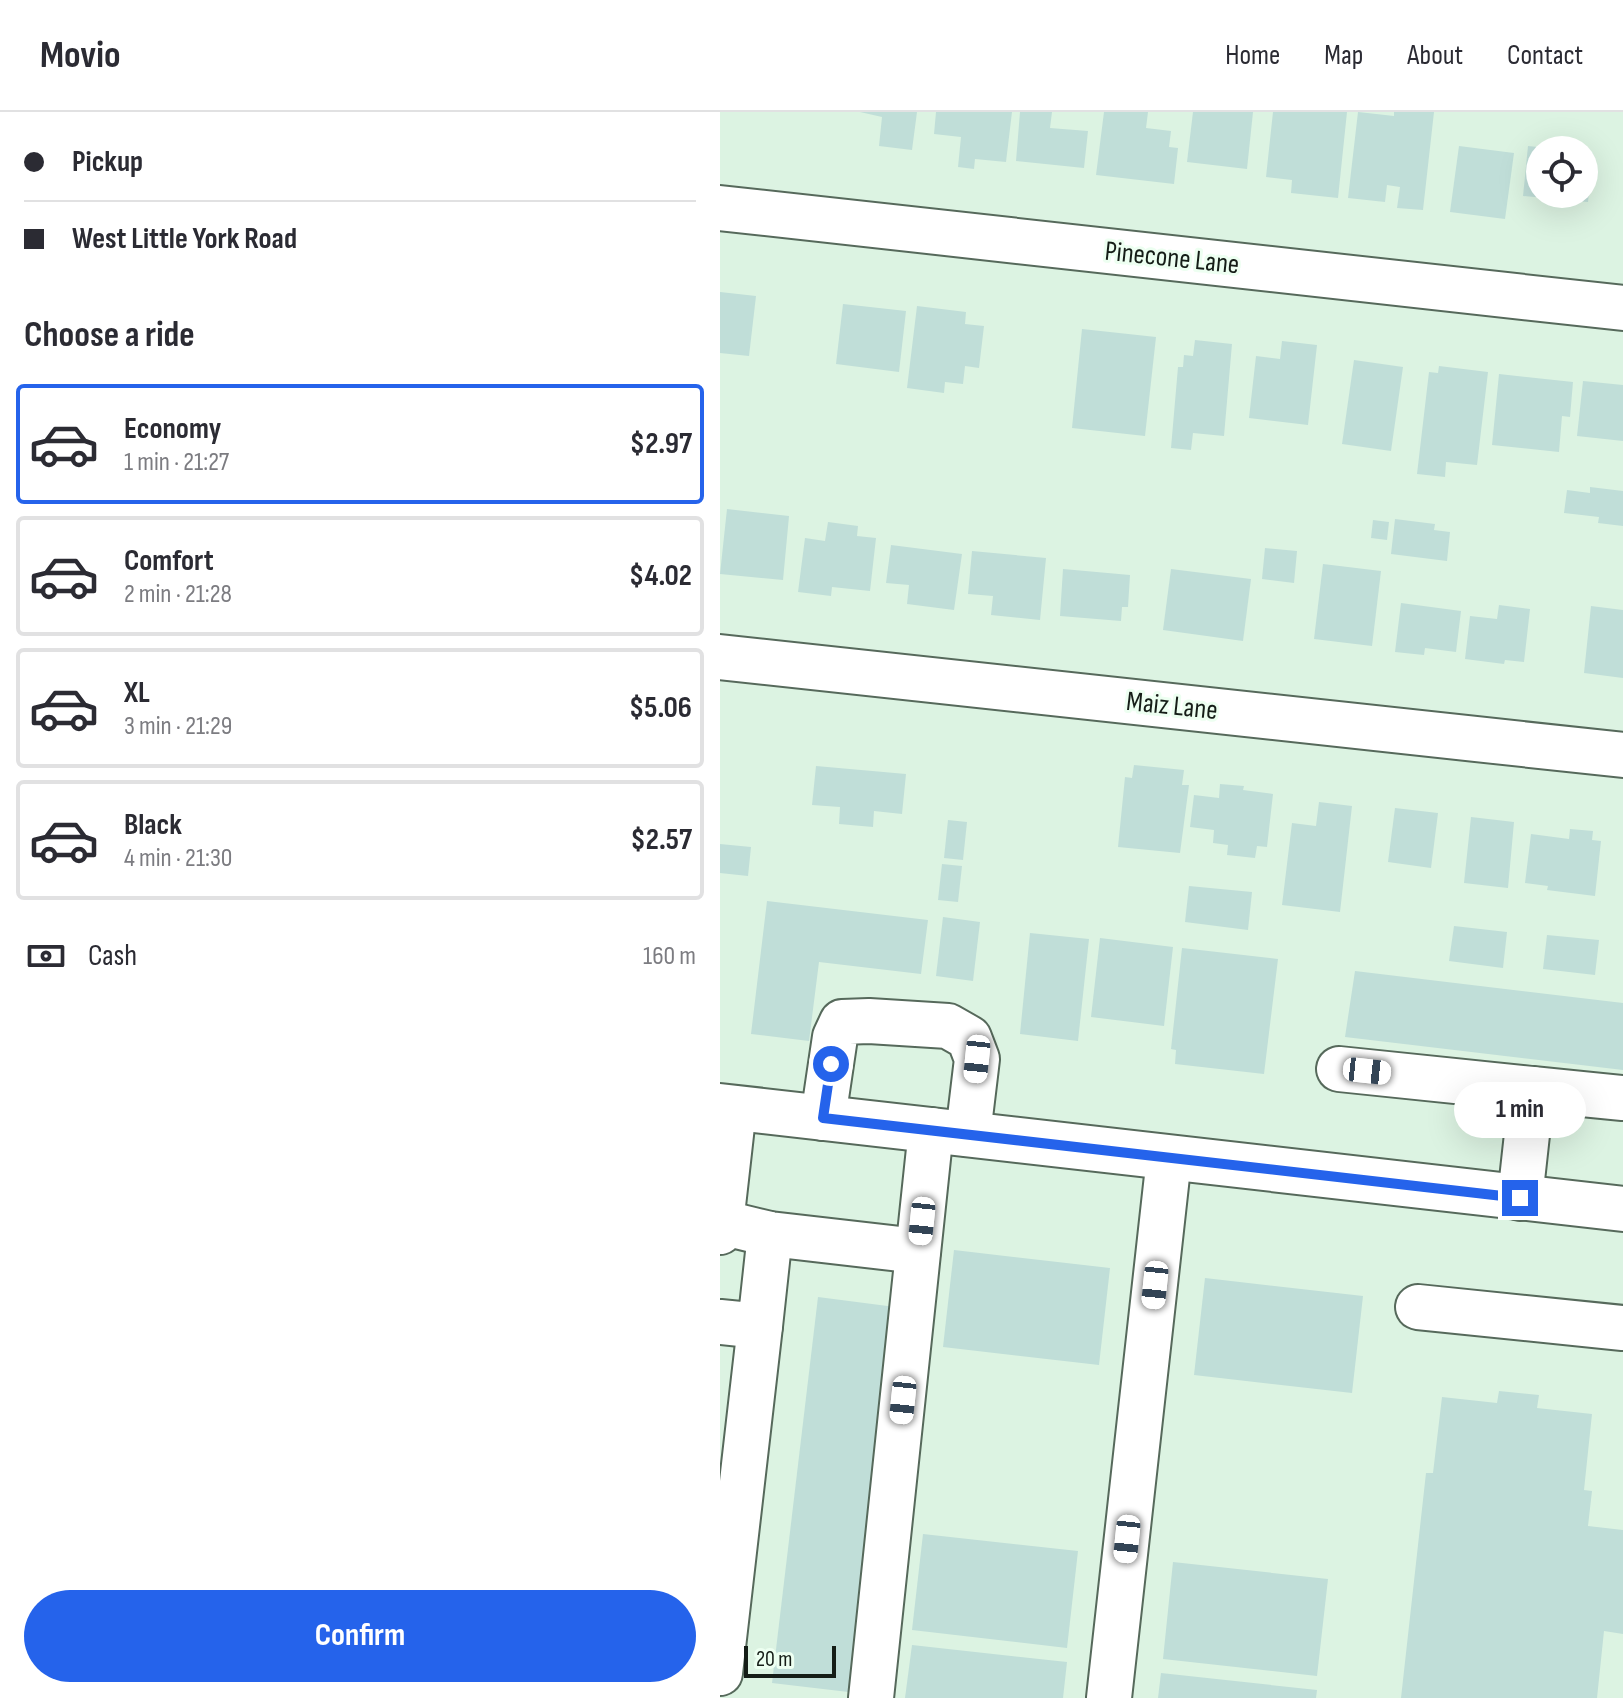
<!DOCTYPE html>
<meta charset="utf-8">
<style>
:root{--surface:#fff;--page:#f7f7f7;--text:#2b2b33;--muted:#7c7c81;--line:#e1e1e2;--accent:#2563eb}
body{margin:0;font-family:"Sofia Sans Condensed",sans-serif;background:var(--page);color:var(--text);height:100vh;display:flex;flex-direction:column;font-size:30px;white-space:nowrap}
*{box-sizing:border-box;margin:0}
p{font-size:26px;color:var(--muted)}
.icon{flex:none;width:44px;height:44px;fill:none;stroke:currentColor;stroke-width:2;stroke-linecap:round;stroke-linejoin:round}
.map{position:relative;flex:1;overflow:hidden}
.sheet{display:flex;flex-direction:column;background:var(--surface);width:720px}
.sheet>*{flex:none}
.banner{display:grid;align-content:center;height:176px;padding:0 24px;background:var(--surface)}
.fabs{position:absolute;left:806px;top:24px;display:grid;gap:16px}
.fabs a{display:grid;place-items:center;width:72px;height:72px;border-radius:50%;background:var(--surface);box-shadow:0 8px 32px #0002;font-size:40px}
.scale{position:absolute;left:24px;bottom:20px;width:92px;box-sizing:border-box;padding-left:8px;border:4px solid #151d17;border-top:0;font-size:22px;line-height:28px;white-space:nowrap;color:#151d17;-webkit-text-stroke:6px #edfff1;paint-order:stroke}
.end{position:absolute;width:36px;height:36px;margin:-18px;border:10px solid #2563eb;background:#fff;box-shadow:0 0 0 4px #fff}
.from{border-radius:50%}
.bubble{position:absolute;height:56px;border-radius:28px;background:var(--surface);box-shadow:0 8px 32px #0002;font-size:26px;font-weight:700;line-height:56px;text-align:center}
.car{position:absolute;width:24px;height:48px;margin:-24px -12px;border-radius:10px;box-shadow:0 0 6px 2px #0007;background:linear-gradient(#fff 24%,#345 0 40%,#fff 0 76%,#345 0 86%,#fff 0)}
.banner b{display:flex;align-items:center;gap:28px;height:76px;font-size:30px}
.banner b+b{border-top:2px solid var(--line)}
.banner i{width:20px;height:20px;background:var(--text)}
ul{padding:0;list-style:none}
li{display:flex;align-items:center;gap:24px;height:120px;margin:0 16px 12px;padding:0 8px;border:4px solid var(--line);border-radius:8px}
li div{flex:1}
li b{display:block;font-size:30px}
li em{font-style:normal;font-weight:700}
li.current{border-color:var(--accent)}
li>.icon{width:72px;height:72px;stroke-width:1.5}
h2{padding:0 24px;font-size:36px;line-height:96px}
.pay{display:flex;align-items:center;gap:20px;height:88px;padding:0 24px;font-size:30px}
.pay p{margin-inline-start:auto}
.button{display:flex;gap:16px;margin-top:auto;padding:16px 24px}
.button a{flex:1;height:92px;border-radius:48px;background:var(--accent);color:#fff;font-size:32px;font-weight:700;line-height:92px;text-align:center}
header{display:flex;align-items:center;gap:48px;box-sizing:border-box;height:112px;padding:0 40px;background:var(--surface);border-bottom:2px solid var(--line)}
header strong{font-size:38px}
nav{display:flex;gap:44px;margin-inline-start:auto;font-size:28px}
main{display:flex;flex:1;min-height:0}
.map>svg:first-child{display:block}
.building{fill:#c0ded8}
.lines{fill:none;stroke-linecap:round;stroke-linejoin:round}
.minor-casing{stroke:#56695b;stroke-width:48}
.major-casing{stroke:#56695b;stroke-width:48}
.minor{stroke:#fff;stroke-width:44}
.major{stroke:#fff;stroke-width:44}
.route{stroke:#2563eb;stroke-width:10}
.labels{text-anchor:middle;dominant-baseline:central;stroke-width:6;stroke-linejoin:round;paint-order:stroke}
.street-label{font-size:28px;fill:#151d17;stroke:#edfff1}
</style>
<header>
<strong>Movio</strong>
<nav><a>Home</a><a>Map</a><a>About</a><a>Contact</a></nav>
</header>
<main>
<section class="sheet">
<div class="banner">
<b><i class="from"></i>Pickup</b>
<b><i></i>West Little York Road</b>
</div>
<h2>Choose a ride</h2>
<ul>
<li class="current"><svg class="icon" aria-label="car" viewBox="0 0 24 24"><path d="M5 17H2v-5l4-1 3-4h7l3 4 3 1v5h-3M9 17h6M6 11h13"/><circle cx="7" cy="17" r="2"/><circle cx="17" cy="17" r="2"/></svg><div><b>Economy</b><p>1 min · 21:27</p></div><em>$2.97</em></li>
<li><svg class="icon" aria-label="car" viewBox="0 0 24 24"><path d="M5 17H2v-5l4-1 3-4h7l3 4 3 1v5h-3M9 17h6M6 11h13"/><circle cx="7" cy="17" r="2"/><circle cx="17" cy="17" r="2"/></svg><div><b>Comfort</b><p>2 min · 21:28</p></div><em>$4.02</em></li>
<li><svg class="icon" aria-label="car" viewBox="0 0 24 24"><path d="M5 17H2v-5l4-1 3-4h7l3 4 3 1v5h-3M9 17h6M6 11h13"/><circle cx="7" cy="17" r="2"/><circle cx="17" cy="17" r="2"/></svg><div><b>XL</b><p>3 min · 21:29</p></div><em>$5.06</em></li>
<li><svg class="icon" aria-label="car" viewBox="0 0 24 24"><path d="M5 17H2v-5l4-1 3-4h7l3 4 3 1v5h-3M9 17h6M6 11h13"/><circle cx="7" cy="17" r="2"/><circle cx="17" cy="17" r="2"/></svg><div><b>Black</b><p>4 min · 21:30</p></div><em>$2.57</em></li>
</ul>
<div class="pay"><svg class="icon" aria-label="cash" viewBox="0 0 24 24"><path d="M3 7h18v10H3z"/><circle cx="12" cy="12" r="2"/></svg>Cash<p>160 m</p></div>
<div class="button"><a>Confirm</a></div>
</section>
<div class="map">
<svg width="903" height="1586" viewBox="0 0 903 1586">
<rect width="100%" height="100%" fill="#dcf3e2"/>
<!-- building -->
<g class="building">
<path d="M 140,0 L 197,0 L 192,38 L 159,34 L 162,5 Z"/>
<path d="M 216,0 L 292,0 L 286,50 L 255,47 L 254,57 L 238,55 L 241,25 L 214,22 Z"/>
<path d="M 300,0 L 332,0 L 330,16 L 368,19 L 364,56 L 296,49 Z"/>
<path d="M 384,0 L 428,0 L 426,16 L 451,19 L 449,35 L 458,36 L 454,72 L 376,63 Z"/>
<path d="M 473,0 L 533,0 L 527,57 L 467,50 Z"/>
<path d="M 553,0 L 627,0 L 618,86 L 571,81 L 572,68 L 546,65 Z"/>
<path d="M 638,0 L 674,4 L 674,0 L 714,0 L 703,98 L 677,96 L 680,75 L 667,73 L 665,90 L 628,86 Z"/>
<path d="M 739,34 L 794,41 L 785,107 L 730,100 Z"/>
<path d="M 808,34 L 827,36 L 820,38 L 820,82 L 864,82 L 864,40 L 873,41 L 868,90 L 803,84 Z"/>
<path d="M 0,180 L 36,184 L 29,244 L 0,241 Z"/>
<path d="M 123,192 L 186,199 L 179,260 L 116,252 Z"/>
<path d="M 197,194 L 246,200 L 245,212 L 264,214 L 259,256 L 245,254 L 243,272 L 225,270 L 224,281 L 187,276 Z"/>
<path d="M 362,217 L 436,225 L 425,324 L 352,316 Z"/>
<path d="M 475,228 L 512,232 L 504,324 L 473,321 L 471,338 L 451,336 L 458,255 L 463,255 L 464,243 L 473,244 Z"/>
<path d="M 562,229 L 597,233 L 588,313 L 529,306 L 536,244 L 560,247 Z"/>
<path d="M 634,248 L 683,255 L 671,339 L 622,332 Z"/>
<path d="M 719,254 L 768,260 L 757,353 L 726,350 L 725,365 L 697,362 L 709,260 L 718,261 Z"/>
<path d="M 779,262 L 853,270 L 850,305 L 842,304 L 839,340 L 772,333 Z"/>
<path d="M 863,269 L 903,273 L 903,329 L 857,324 Z"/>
<path d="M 870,375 L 903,379 L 903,414 L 878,411 L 879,405 L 844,401 L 847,378 L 870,381 Z"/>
<path d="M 7,397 L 69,404 L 63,468 L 0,462 Z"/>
<path d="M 675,407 L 715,412 L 714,418 L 730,420 L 727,449 L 671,442 Z"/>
<path d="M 653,408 L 669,410 L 667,428 L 651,426 Z"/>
<path d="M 108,410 L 138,414 L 137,424 L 156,426 L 150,479 L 112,475 L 111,484 L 78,480 L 85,426 L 105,429 Z"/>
<path d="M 171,433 L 242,442 L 234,498 L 187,492 L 189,473 L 166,471 Z"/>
<path d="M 545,436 L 577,439 L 574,471 L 542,467 Z"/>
<path d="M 252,439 L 326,446 L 320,508 L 271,503 L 273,484 L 248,482 Z"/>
<path d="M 603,452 L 661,459 L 652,534 L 594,527 Z"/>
<path d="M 343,457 L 410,463 L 408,495 L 402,495 L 401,509 L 340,504 Z"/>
<path d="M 451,457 L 531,467 L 523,529 L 443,518 Z"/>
<path d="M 681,491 L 741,499 L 736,540 L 705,536 L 704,543 L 675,540 Z"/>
<path d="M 779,493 L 810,497 L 804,550 L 785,548 L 784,552 L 745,547 L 750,504 L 777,507 Z"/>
<path d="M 871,494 L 903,498 L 903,566 L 864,561 Z"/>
<path d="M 414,653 L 464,658 L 462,673 L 469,673 L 460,741 L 398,735 L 405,665 L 412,666 Z"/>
<path d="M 96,654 L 186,662 L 182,702 L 154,699 L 153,715 L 119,712 L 120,695 L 92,693 Z"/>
<path d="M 500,672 L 524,674 L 523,678 L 553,682 L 547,735 L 537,734 L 535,746 L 507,743 L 508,733 L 493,731 L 494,718 L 470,715 L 474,683 L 499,686 Z"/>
<path d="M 599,690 L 632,694 L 620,800 L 562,793 L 572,711 L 596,714 Z"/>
<path d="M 675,696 L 718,701 L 711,756 L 668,750 Z"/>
<path d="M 751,705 L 794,710 L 788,776 L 744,771 Z"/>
<path d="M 228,708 L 247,710 L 243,748 L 224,746 Z"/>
<path d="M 850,717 L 873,719 L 872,728 L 881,729 L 875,784 L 827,778 L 828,774 L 805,771 L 811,722 L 849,727 Z"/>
<path d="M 0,732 L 31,735 L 28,764 L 0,761 Z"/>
<path d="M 222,752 L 242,754 L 238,790 L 218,788 Z"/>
<path d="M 469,774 L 532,780 L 528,818 L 465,810 Z"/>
<path d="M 47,789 L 208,808 L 201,862 L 99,850 L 89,929 L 31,922 Z"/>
<path d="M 223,805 L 260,810 L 253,869 L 216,864 Z"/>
<path d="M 734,814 L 787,820 L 783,856 L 729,849 Z"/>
<path d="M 310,821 L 369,827 L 358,929 L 300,922 Z"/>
<path d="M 827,823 L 879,828 L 875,863 L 823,857 Z"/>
<path d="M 380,826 L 453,835 L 444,914 L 371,905 Z"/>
<path d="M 462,836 L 558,847 L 544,962 L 455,952 L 456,938 L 451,937 Z"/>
<path d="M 635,859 L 903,891 L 903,958 L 625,925 Z"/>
<path d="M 234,1138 L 390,1156 L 379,1253 L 223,1235 Z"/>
<path d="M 485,1166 L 643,1184 L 632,1281 L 474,1263 Z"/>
<path d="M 98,1185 L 183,1196 L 137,1581 L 52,1571 Z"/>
<path d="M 779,1279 L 819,1283 L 817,1296 L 872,1302 L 864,1378 L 872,1379 L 868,1414 L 903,1418 L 903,1522 L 884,1519 L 877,1586 L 681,1586 L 706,1361 L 713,1361 L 722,1285 L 777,1291 Z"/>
<path d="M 203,1422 L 358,1439 L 347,1536 L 192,1518 Z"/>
<path d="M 453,1450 L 608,1467 L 597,1564 L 443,1547 Z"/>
<path d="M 192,1533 L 347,1550 L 343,1586 L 185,1586 Z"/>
<path d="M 441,1561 L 597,1578 L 596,1586 L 438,1586 Z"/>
</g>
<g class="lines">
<defs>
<g id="minor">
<path d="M 0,96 L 903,196"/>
<path d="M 0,545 L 903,643"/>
<path d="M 619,957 L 812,977 L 800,1086"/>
<path d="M 812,977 L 903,986"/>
<path d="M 103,1006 L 115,925 L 122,910 L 149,909 L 228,914 L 249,926 L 257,947 L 248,1022"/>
<path d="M 0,1110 L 50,1122 L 198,1139"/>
<path d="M 0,1120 L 14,996"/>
<path d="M 698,1195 L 903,1216"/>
<path d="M 0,1210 L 40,1214 L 50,1122"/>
<path d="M 0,1561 L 40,1214"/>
<path d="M 151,1586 L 211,1018"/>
<path d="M 389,1586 L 449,1046"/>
</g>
<path id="major" d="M 0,994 L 903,1097"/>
</defs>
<!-- minor casing -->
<use href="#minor" class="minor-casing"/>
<!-- major casing -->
<use href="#major" class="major-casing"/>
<!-- minor -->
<use href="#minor" class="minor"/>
<!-- major -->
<use href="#major" class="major"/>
</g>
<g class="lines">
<!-- route -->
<path class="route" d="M 111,952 L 103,1006 L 800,1086"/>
</g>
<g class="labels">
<!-- street labels -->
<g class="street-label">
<text transform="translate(452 146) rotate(6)">Pinecone Lane</text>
<text transform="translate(452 594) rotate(6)">Maiz Lane</text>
</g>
</g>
</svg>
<div class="fabs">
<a><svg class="icon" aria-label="locate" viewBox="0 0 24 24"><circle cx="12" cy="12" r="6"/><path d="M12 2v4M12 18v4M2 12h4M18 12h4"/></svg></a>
</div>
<div class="scale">20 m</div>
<i class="end from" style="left:111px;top:952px"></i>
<i class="end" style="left:800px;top:1086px"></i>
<div class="bubble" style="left:734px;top:970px;width:132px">1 min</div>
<i class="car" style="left:257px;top:947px;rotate:186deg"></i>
<i class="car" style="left:647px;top:959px;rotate:96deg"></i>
<i class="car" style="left:202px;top:1109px;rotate:186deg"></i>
<i class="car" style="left:435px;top:1173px;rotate:186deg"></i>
<i class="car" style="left:183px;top:1288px;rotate:186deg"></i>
<i class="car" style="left:407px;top:1427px;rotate:186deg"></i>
</div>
</main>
